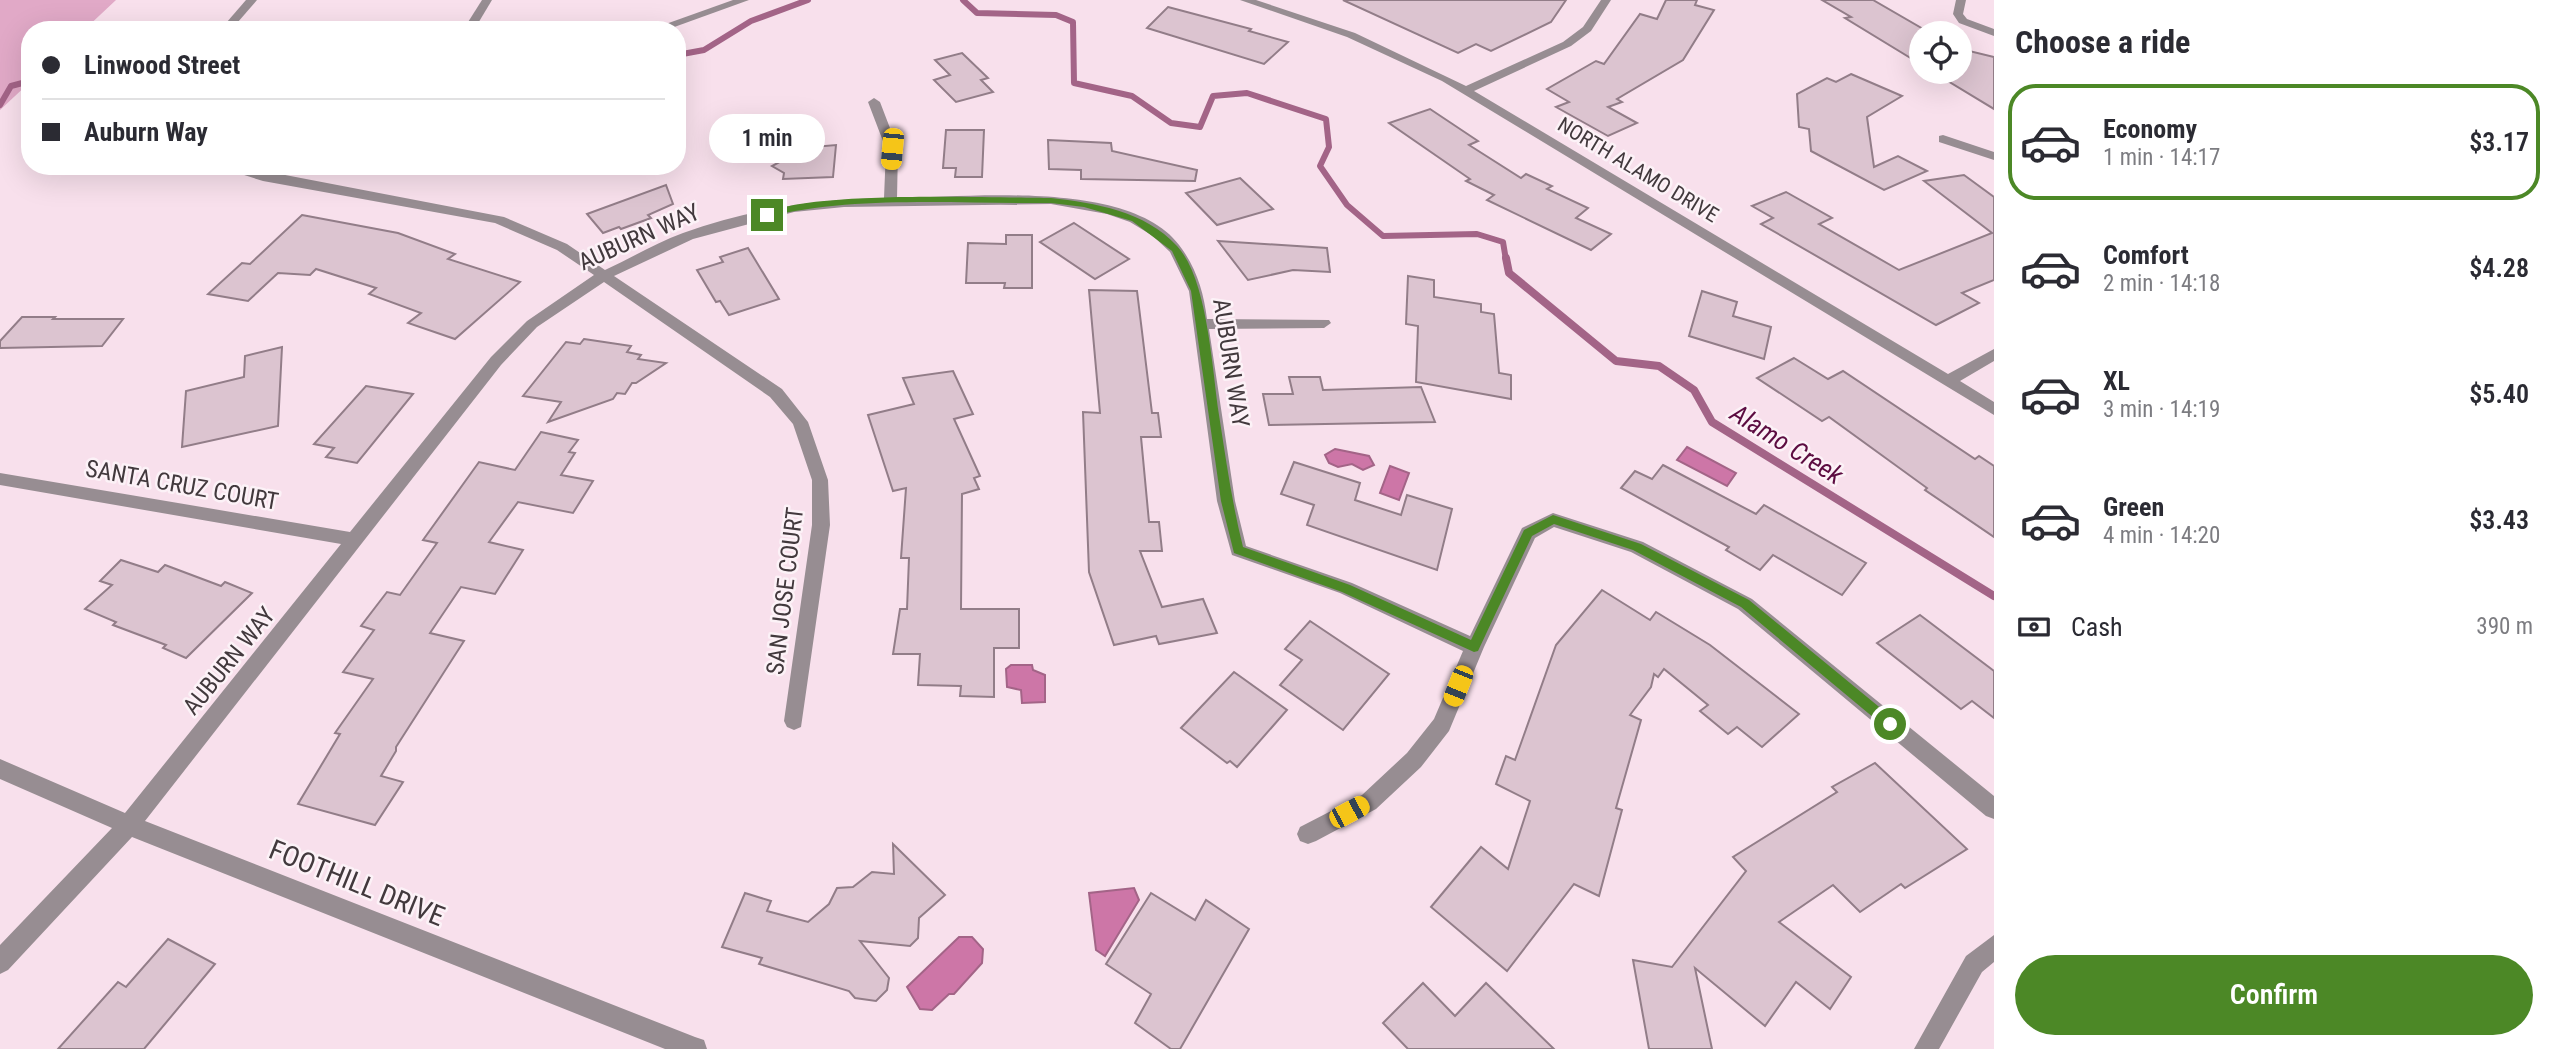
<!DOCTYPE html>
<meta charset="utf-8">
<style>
:root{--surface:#fff;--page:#f7f7f7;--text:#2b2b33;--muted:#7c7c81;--line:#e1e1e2;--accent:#4c8826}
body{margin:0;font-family:"Roboto Condensed",sans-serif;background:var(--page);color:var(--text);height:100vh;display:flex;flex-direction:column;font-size:26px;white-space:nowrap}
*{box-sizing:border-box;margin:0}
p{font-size:23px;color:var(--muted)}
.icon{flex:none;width:38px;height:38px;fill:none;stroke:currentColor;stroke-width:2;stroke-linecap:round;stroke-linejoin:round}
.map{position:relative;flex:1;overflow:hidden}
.details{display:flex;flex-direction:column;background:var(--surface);width:560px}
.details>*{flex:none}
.banner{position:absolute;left:21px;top:21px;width:665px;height:154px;border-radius:28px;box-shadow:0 7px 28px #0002;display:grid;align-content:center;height:154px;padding:0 21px;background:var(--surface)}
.tools{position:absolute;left:1909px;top:21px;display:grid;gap:14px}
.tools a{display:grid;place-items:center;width:63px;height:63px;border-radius:50%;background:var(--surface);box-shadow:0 7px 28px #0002;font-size:35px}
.end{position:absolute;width:32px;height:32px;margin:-16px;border:9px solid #4c8826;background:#fff;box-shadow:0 0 0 4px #fff}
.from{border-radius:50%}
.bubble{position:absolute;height:49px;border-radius:24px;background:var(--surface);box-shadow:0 7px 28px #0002;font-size:23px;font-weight:600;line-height:49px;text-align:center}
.car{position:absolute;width:21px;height:42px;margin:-21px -10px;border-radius:9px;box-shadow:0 0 5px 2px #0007;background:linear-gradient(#f5c518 24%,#345 0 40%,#f5c518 0 76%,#345 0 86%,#f5c518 0)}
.banner b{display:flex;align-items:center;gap:24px;height:66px;font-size:26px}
.banner b+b{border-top:2px solid var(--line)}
.banner i{width:18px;height:18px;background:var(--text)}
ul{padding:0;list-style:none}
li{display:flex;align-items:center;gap:21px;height:116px;margin:0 14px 10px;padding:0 7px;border:4px solid transparent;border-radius:28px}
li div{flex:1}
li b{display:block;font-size:26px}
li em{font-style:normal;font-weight:600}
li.current{border-color:var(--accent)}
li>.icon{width:63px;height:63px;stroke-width:1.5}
h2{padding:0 21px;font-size:32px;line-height:84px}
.pay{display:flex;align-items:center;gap:18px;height:77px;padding:0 21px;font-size:26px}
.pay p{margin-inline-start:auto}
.action{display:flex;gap:14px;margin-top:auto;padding:14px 21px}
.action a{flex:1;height:80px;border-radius:42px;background:var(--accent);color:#fff;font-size:28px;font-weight:600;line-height:80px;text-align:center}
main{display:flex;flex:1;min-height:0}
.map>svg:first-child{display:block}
.green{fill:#e1a9c7}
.water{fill:#cd76a7;stroke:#a36487;stroke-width:2}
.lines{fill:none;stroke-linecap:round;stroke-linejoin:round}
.stream-far1{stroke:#a36487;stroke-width:6}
.stream{stroke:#a36487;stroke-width:8}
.building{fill:#dcc4d0;stroke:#927d88;stroke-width:2}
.minor{fill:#978d92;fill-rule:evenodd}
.route{fill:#4c8826}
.labels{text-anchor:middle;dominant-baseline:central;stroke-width:5;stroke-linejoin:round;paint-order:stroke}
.far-street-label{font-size:21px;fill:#42393d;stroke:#fcf2f7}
.street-label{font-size:24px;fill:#42393d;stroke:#fcf2f7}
.water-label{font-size:26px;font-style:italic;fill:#5c0c41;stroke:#fcf2f7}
.near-street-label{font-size:28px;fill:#42393d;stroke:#fcf2f7}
</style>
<main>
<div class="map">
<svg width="1994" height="1049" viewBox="0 0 1994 1049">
<rect width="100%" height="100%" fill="#f8e0ec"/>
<!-- green -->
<path class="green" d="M 0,0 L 116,0 L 84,30 L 30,30 L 30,82 L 0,110 Z"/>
<!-- water -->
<g class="water">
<path d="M 1687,447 L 1736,473 L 1727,486 L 1677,460 Z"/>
<path d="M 1335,449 L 1369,456 L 1374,465 L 1363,470 L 1352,464 L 1338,467 L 1329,463 L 1325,455 Z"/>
<path d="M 1390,466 L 1409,473 L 1399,500 L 1380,493 Z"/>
<path d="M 1011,665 L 1032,665 L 1033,670 L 1045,675 L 1045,702 L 1022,703 L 1021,690 L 1007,687 L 1006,669 Z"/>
<path d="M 1134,888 L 1139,900 L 1105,956 L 1096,950 L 1089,893 Z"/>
<path d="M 959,937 L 972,937 L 983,949 L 982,963 L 954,994 L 949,994 L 932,1010 L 920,1009 L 907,987 Z"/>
</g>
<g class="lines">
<!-- stream-far1 -->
<g class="stream-far1">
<path d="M 963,0 L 977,13 L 1056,15 L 1073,22 L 1074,83 L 1132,96 L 1171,123 L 1200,127 L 1213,96 L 1247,93 L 1326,119 L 1329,147 L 1320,166 L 1347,205 L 1383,236 L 1477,234 L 1503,242 L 1506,260"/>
<path d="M 677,55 L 704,50 L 751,21 L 808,0"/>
<path d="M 0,105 L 11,86 L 30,81"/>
</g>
<!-- stream -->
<path class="stream" d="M 1506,258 L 1509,273 L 1616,361 L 1659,366 L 1694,390 L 1712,422 L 1994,596"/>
</g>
<!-- building -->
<g class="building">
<path d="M 1343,0 L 1566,0 L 1551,22 L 1491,51 L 1476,44 L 1458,53 Z"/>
<path d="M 1666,0 L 1697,0 L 1695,5 L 1714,10 L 1683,60 L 1617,99 L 1622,102 L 1608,107 L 1637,123 L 1608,136 L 1556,107 L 1569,102 L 1547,89 L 1596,61 L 1604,64 L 1640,14 L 1657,19 Z"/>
<path d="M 1822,0 L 1873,0 L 1930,33 L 1922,33 L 1922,65 L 1845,18 L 1851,17 Z"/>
<path d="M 1168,7 L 1251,29 L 1249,31 L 1288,42 L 1264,64 L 1147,28 Z"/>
<path d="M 1960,44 L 1965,45 L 1965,50 L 1994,57 L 1994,109 L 1933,72 L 1960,72 Z"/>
<path d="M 962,53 L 988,78 L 981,80 L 993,92 L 956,102 L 934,80 L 950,75 L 935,60 Z"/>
<path d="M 1851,74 L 1902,96 L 1867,117 L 1874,167 L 1898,156 L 1927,171 L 1884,190 L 1811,151 L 1809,129 L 1799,127 L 1797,94 L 1827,78 L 1836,82 Z"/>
<path d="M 1430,109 L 1478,141 L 1469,145 L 1521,178 L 1526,174 L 1552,186 L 1547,189 L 1588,208 L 1576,218 L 1611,234 L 1591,250 L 1487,200 L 1494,195 L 1466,181 L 1470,179 L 1389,123 Z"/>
<path d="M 946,130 L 984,130 L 982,177 L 955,177 L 956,168 L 943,168 Z"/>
<path d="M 1048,140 L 1111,143 L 1112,151 L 1197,170 L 1195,181 L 1081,179 L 1081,170 L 1049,169 Z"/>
<path d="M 836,145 L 833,177 L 783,179 L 784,173 L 772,166 L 787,158 L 790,149 Z"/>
<path d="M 1964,175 L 1994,197 L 1994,280 L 1962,293 L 1979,303 L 1936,325 L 1761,224 L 1773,218 L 1752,206 L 1786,192 L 1832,218 L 1819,224 L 1899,270 L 1992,233 L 1924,181 Z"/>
<path d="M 1240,178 L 1273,209 L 1217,225 L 1186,193 Z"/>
<path d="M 666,185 L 673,204 L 648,215 L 651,218 L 621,229 L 619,227 L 603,233 L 587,214 Z"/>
<path d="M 302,215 L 398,233 L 455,254 L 448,259 L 520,282 L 455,339 L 408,323 L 421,313 L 369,294 L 376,288 L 316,269 L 310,275 L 278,273 L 248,301 L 208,294 L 242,263 L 250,264 Z"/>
<path d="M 1074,223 L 1129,259 L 1095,279 L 1040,242 Z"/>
<path d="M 1006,235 L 1032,235 L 1032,288 L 1004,288 L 1005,283 L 966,283 L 968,243 L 1006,244 Z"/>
<path d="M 1218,241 L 1327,248 L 1330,272 L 1293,270 L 1248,280 Z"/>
<path d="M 748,248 L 779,299 L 729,315 L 720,301 L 716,302 L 697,270 L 723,262 L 720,257 Z"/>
<path d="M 1408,276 L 1434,280 L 1434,297 L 1481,304 L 1481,312 L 1494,314 L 1499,373 L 1511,375 L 1511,399 L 1416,382 L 1418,326 L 1406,324 Z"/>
<path d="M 1089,290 L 1137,291 L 1152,413 L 1158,413 L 1161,437 L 1141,437 L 1149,522 L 1159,522 L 1162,551 L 1140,551 L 1162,607 L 1203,599 L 1217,633 L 1159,644 L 1156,636 L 1114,645 L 1089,572 L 1083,412 L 1100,413 Z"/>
<path d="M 1702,291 L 1737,302 L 1733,316 L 1771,327 L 1764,359 L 1689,336 Z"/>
<path d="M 22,317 L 55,317 L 53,319 L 123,319 L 102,346 L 0,348 L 0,341 Z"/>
<path d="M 584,339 L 631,346 L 627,352 L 641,355 L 638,359 L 666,363 L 636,383 L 632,383 L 625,394 L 617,393 L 613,399 L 548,422 L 561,402 L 523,396 L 566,342 L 580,344 Z"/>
<path d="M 282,347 L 278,426 L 182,447 L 186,391 L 244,377 L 245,356 Z"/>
<path d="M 1794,358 L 1828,379 L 1843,371 L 1975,459 L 1979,456 L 1994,466 L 1994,537 L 1925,490 L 1927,488 L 1829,417 L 1822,421 L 1757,378 Z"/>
<path d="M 953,371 L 973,414 L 954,419 L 980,476 L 974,478 L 979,489 L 962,494 L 961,609 L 1019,609 L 1019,648 L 994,648 L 994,697 L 960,696 L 961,686 L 918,685 L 920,654 L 893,654 L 900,609 L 907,609 L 909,558 L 901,558 L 906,488 L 893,491 L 868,415 L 914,404 L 903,378 Z"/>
<path d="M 1289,377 L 1320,377 L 1323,390 L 1421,387 L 1435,422 L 1269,425 L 1263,394 L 1293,394 Z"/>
<path d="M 366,386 L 413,394 L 357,463 L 326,457 L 334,448 L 314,444 Z"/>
<path d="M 541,432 L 578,440 L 569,452 L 575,453 L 561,475 L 593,481 L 573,513 L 518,502 L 489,542 L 523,550 L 495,594 L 461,587 L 430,633 L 464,641 L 396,747 L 396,751 L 381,776 L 403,782 L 375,825 L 298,804 L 340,734 L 335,733 L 373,679 L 343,672 L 374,630 L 361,626 L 387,592 L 400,595 L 437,543 L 423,540 L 479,462 L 515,470 Z"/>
<path d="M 1294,462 L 1360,483 L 1355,500 L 1401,515 L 1407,495 L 1452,509 L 1437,570 L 1307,525 L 1314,505 L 1281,494 Z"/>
<path d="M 1663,465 L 1756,514 L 1764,505 L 1866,563 L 1842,595 L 1773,555 L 1760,570 L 1726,550 L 1729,547 L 1621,488 L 1635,471 L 1652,479 Z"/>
<path d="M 121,560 L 158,572 L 165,565 L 221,586 L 225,582 L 252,593 L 186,658 L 163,648 L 166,645 L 113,625 L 116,622 L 85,609 L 112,585 L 100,581 Z"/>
<path d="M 1602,590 L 1650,620 L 1656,612 L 1710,645 L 1799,714 L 1762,747 L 1737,727 L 1728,734 L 1700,711 L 1708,705 L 1664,669 L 1658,677 L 1654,674 L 1651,687 L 1630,715 L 1641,720 L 1616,808 L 1622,810 L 1599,896 L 1574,884 L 1507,971 L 1431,907 L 1481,847 L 1508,869 L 1530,801 L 1496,784 L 1506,756 L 1515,760 L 1556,645 Z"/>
<path d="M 1920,615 L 1994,671 L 1994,718 L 1972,701 L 1961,709 L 1877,643 Z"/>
<path d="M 1310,621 L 1389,674 L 1343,730 L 1280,685 L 1302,660 L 1285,649 Z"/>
<path d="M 1234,672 L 1287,710 L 1237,767 L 1230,761 L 1227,763 L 1181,728 Z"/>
<path d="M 1875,763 L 1967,849 L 1905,888 L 1901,884 L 1860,912 L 1833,885 L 1779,922 L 1851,977 L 1830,1009 L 1796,982 L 1765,1026 L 1695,968 L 1712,1049 L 1649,1049 L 1633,960 L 1672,967 L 1746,871 L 1733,857 L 1837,792 L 1832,787 Z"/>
<path d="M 893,844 L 945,895 L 919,918 L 918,938 L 910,946 L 860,941 L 889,978 L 887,990 L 876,1001 L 855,998 L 849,991 L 759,964 L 762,958 L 722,947 L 745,893 L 771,901 L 767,911 L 808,922 L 829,904 L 837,888 L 853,887 L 872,872 L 894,874 Z"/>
<path d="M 1151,893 L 1195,920 L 1206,900 L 1249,929 L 1180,1049 L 1171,1049 L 1135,1023 L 1151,994 L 1106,964 Z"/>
<path d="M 168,939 L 215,964 L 144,1049 L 58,1049 L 118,982 L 126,987 Z"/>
<path d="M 1423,983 L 1455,1016 L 1486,983 L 1554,1049 L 1408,1049 L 1383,1023 Z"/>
</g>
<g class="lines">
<!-- minor -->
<g class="minor">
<path d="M 246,0 L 257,0 L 231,30 L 220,30 Z"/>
<path d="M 482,0 L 492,0 L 474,30 L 463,30 Z"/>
<path d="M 733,0 L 749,0 L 666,30 L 649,30 Z"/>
<path d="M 1240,0 L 1256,0 L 1355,33 L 1466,86 L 1563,42 L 1583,27 L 1601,0 L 1611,0 L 1591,31 L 1571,46 L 1474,91 L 1948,374 L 1994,349 L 1994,361 L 1960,381 L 1994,402 L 1994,415 L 1442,81 L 1347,37 Z"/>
<path d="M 1956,0 L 1966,0 L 1963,14 L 1967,19 L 1994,29 L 1994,36 L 1959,23 L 1953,14 Z"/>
<path d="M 874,98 L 880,102 L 898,149 L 897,198 C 971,197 1136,179 1182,249 C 1197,270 1204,294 1207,319 L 1329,320 L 1331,323 L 1324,328 L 1209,329 L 1235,501 L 1246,546 L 1352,583 L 1470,636 L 1522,528 L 1553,513 L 1643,542 L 1752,599 L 1994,796 L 1994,819 L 1986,816 L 1738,609 L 1631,552 L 1554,527 L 1535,538 L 1484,647 L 1449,731 L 1421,767 L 1376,809 L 1316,841 L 1308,844 L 1300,841 L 1297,834 L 1300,827 L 1362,795 L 1407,753 L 1434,719 L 1463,651 L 1340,593 L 1232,555 L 1217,501 L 1189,291 L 1170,252 L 1153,236 L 1130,222 L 1107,214 L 1051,204 L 844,207 L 794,212 L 693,239 L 614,276 L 782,389 L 808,422 L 828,480 L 830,525 L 801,727 L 794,730 L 787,727 L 784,721 L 812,525 L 812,480 L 793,424 L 770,397 L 604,282 L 537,327 L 501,365 L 145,821 L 695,1037 L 704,1040 L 707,1049 L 665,1049 L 132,837 L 8,970 L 0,974 L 0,945 L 112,828 L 0,779 L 0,759 L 125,813 L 341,544 L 0,485 L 0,473 L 350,532 L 491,357 L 527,321 L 594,275 L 557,250 L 495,223 L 263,181 L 216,166 L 238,166 L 504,217 L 567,244 L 605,270 C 631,258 656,243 683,233 C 747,210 816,199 884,198 L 886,149 L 868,102 Z"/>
<path d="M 1943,135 L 1994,152 L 1994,160 L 1939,142 L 1939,136 Z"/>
<path d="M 1994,935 L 1994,962 L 1982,972 L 1939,1049 L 1914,1049 L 1966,956 Z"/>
</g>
</g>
<!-- route -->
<path class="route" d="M 1051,198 C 1095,203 1145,211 1177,246 C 1208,279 1212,370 1219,415 C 1226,460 1232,503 1243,547 L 1350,585 L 1471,640 L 1524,530 L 1553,515 L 1641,544 L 1749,600 L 1895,720 L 1895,728 L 1886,728 L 1741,607 L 1633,550 L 1554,524 L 1532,536 L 1478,651 L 1474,652 L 1342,592 L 1234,553 L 1221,501 L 1191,291 L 1172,251 L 1132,221 L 1084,207 L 1051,203 C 961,204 853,195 767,217 L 763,215 C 802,190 994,198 1051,198 Z"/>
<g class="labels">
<!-- far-street labels -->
<g class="far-street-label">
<text transform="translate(1638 170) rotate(31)">NORTH ALAMO DRIVE</text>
</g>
<!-- street labels -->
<g class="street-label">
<text transform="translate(639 237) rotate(-24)">AUBURN WAY</text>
<text transform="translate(1231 363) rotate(81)">AUBURN WAY</text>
<text transform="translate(182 485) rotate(10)">SANTA CRUZ COURT</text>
<text transform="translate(785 591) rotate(-83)">SAN JOSE COURT</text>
<text transform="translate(229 661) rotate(-51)">AUBURN WAY</text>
</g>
<!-- water labels -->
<g class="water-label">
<text transform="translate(1787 444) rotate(32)">Alamo Creek</text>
</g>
<!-- near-street labels -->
<g class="near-street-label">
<text transform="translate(357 883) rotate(22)">FOOTHILL DRIVE</text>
</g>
</g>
</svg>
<div class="tools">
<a><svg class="icon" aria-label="locate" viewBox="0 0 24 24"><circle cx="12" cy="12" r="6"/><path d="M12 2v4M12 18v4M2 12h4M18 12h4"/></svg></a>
</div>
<i class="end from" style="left:1890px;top:724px"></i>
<i class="end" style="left:767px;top:215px"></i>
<div class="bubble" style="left:709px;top:114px;width:116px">1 min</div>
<i class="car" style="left:892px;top:149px;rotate:185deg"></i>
<i class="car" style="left:1458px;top:686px;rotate:202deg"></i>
<i class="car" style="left:1349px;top:812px;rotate:62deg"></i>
<div class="banner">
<b><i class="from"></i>Linwood Street</b>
<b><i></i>Auburn Way</b>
</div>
</div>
<section class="details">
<h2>Choose a ride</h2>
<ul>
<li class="current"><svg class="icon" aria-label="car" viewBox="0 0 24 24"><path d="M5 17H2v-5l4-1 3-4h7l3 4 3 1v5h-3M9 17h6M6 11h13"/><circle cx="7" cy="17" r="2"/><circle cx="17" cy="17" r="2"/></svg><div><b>Economy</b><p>1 min · 14:17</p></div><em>$3.17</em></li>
<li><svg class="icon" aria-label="car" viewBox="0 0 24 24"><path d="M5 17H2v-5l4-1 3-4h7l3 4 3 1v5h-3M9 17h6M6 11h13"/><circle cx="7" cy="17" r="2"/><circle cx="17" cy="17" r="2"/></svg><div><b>Comfort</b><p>2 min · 14:18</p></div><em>$4.28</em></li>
<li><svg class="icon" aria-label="car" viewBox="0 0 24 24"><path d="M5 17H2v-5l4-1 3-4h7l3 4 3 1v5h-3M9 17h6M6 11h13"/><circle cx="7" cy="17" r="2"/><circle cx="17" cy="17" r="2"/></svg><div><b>XL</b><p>3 min · 14:19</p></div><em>$5.40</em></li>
<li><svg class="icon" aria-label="car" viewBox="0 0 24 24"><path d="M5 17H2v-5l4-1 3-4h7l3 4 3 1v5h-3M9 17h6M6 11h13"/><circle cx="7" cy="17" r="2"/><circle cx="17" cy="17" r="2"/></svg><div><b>Green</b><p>4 min · 14:20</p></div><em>$3.43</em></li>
</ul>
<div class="pay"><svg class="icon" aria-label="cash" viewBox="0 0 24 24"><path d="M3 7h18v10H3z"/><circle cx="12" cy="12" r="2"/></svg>Cash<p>390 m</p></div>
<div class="action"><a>Confirm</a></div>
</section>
</main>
